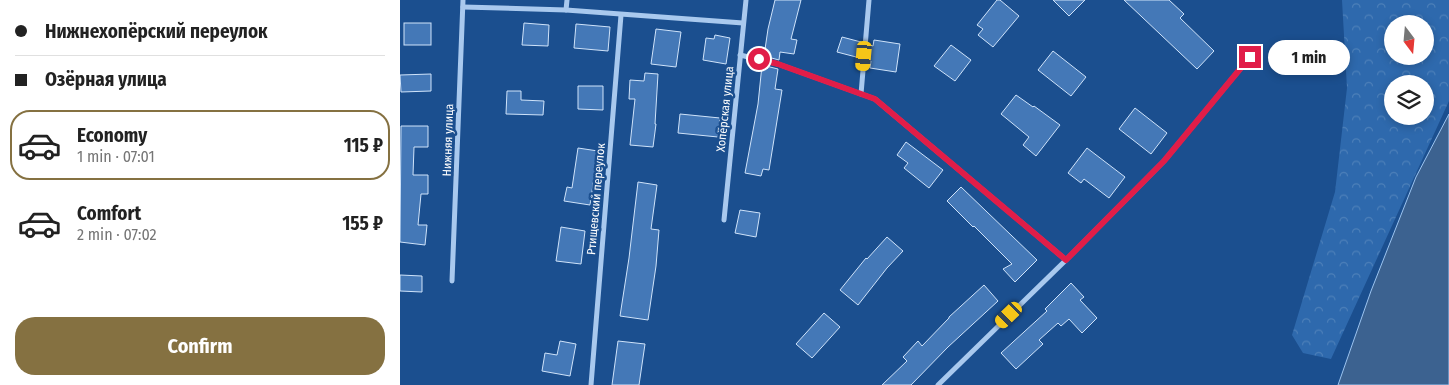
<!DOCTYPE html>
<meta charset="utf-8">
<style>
:root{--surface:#fff;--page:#f2f2f2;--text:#222;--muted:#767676;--line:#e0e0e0;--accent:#857141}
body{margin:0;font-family:"Fira Sans Condensed",sans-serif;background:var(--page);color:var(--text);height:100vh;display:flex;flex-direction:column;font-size:19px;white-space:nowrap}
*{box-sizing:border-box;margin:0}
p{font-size:16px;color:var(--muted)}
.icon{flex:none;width:28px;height:28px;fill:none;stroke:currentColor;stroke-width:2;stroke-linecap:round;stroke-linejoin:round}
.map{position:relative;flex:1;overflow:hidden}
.side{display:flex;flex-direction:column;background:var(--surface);width:400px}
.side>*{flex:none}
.guide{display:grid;align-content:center;height:110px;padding:0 15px;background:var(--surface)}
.needle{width:32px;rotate:164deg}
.buttons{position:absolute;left:984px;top:15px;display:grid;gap:10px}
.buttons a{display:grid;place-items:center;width:50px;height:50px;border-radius:50%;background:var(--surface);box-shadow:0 2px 8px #0003;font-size:25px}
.end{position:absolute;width:22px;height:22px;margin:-11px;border:6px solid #e11d48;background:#fff;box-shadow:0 0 0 2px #fff}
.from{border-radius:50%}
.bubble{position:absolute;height:35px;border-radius:18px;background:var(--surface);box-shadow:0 2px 8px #0003;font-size:16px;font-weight:700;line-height:35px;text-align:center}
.car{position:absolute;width:15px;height:30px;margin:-15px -8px;border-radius:6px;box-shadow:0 0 4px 1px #0007;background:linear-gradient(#f5c518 24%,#345 0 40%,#f5c518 0 76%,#345 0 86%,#f5c518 0)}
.guide b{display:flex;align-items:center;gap:18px;height:48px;font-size:19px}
.guide b+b{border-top:1px solid var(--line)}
.guide i{width:12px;height:12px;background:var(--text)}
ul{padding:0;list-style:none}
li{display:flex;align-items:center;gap:15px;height:70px;margin:0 10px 8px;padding:0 5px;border:2px solid transparent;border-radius:20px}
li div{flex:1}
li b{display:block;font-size:19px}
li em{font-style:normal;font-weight:700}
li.on{border-color:var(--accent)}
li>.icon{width:45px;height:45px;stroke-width:1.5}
.button{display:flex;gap:10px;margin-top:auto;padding:10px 15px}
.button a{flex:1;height:58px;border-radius:20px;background:var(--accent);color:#fff;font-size:20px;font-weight:700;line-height:58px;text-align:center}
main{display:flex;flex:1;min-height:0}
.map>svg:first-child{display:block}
.forest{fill:url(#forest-crowns);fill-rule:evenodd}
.water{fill:#3c6290;stroke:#9cc4f0}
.building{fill:#4478b7;stroke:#cfe3fa}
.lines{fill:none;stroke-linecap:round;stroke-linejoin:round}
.street{stroke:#a9c9ee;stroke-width:5}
.route{stroke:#e11d48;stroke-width:6}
.labels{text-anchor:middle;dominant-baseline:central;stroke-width:5;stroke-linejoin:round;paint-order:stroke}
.street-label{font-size:12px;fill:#fff;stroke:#1b4f8f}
</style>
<main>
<section class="side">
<div class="guide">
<b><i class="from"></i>Нижнехопёрский переулок</b>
<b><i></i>Озёрная улица</b>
</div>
<ul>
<li class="on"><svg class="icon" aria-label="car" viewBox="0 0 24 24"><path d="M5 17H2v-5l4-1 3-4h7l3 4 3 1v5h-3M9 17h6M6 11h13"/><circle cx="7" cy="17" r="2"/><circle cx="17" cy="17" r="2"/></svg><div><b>Economy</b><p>1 min · 07:01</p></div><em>115 ₽</em></li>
<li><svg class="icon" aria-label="car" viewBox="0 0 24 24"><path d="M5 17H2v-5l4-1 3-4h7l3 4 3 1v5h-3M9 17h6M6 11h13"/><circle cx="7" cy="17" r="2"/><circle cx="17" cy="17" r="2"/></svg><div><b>Comfort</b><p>2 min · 07:02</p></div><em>155 ₽</em></li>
</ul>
<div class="button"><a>Confirm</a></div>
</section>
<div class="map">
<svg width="1049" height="385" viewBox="0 0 1049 385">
<defs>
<pattern id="forest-crowns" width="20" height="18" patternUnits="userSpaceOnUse" patternTransform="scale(1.25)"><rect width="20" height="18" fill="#2e69ad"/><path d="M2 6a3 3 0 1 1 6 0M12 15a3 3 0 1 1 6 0" fill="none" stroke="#4d80b9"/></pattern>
</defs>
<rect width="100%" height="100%" fill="#1b4f8f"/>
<!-- forest -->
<path class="forest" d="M 942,0 L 1049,0 L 1049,101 L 931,359 L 903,353 L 892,335 L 935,192 L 947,88 ZM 992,24 L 1025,24 L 1025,56 L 992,56 ZM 992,84 L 1025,84 L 1025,116 L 992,116 Z"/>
<!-- water -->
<path class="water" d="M 1049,114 L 1049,385 L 938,385 L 971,291 L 1016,177 Z"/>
<!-- building -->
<g class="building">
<path d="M 375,0 L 401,0 L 391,39 L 397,40 L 394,54 L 380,52 L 379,60 L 364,56 L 368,29 Z"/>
<path d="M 597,0 L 600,0 L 619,16 L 593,47 L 578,35 L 583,29 L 577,25 Z"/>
<path d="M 653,0 L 685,0 L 669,16 Z"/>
<path d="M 724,0 L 769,0 L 784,14 L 780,18 L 814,51 L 797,69 Z"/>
<rect x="4" y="23" width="27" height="22"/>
<path d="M 124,23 L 149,25 L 148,46 L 122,45 Z"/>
<path d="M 176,24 L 210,27 L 208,51 L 174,48 Z"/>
<path d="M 256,29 L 281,32 L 276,67 L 251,64 Z"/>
<path d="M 315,35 L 330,38 L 326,64 L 303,60 L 306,38 L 314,39 Z"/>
<path d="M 442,37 L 461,42 L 460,58 L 437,52 Z"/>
<path d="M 474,40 L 500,44 L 496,72 L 470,68 L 471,61 L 468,61 L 470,45 L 473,46 Z"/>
<path d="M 551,45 L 571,60 L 555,81 L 534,66 Z"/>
<path d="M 653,51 L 686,77 L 671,96 L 638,70 Z"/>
<path d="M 362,65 L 378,69 L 375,89 L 382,90 L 369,170 L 363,169 L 361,176 L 345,173 L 358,104 Z"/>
<path d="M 245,73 L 258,74 L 255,124 L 256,124 L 253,147 L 230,145 L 235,99 L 229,99 L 230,80 L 244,81 Z"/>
<path d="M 31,74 L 31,91 L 1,92 L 0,75 Z"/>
<path d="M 178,86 L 203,86 L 203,110 L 178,109 Z"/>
<path d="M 107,91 L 121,91 L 121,100 L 144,101 L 143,115 L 106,114 Z"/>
<path d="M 616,95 L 633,107 L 634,106 L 660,125 L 636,156 L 623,145 L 629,137 L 601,114 Z"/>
<path d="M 735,108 L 767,133 L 751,154 L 719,129 Z"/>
<path d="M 280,114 L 320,118 L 318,137 L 278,133 Z"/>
<path d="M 1,126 L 28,126 L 28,147 L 14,147 L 13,175 L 28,175 L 28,194 L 21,194 L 18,225 L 27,225 L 25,245 L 0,242 Z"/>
<path d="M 506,142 L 543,170 L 529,188 L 504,168 L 508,163 L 497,155 Z"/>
<path d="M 178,148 L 198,151 L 190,205 L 164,201 L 167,187 L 172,188 Z"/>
<path d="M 687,148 L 725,177 L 709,198 L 684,179 L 681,183 L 668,173 Z"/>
<path d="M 238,182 L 257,185 L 251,229 L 259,230 L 256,266 L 248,320 L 220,316 L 229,258 Z"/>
<path d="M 561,187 L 637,260 L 615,282 L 603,269 L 612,264 L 574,226 L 573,227 L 547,201 Z"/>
<path d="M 340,210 L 360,213 L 356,237 L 335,233 Z"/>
<path d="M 161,227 L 185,231 L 181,264 L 156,261 Z"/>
<path d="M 487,237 L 503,251 L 487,268 L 458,305 L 440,290 L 466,258 L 467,259 Z"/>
<path d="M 0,275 L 22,276 L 22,292 L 0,291 Z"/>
<path d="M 671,283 L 684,297 L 680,300 L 697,318 L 682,333 L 669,319 L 661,326 L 658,323 L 639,340 L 643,344 L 616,369 L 601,353 L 647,311 L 645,309 Z"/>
<path d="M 584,285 L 598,301 L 548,347 L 511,385 L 482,385 L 507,361 L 503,357 L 518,341 L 522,346 L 549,318 L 549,317 Z"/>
<path d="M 424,313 L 440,327 L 412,358 L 396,344 Z"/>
<path d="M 160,341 L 176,344 L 170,376 L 142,371 L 145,353 L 157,355 Z"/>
<path d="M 218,341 L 245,344 L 239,385 L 212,385 Z"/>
</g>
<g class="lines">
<!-- street -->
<g class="street">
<path d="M 63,7 L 166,10 L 343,23"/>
<path d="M 166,10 L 167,0"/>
<path d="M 340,55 L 378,64 L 475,99 L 666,260"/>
<path d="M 461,94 L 469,0"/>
<path d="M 324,220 L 346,0"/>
<path d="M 52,281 L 63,0"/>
<path d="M 191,385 L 221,15"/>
<path d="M 538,385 L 666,260 L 764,161 L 850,57"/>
</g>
</g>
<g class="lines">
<!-- route -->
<path class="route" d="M 359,59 L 378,64 L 475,99 L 666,260 L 764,161 L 850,57"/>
</g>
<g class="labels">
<!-- street labels -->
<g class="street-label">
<text transform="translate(325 109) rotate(-84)">Хопёрская улица</text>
<text transform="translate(48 140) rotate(-88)">Нижняя улица</text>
<text transform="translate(196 199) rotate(-85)">Ртищевский переулок</text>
</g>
</g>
</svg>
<div class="buttons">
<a><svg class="needle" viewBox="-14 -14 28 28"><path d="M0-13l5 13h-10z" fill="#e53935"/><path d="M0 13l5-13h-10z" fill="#767676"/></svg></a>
<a><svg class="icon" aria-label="layers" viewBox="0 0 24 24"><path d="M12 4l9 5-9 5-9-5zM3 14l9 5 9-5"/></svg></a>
</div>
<i class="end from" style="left:359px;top:59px"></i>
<i class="end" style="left:850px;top:57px"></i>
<div class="bubble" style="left:868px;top:40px;width:82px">1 min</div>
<i class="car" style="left:464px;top:56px;rotate:185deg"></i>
<i class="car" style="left:609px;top:315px;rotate:226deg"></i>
</div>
</main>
